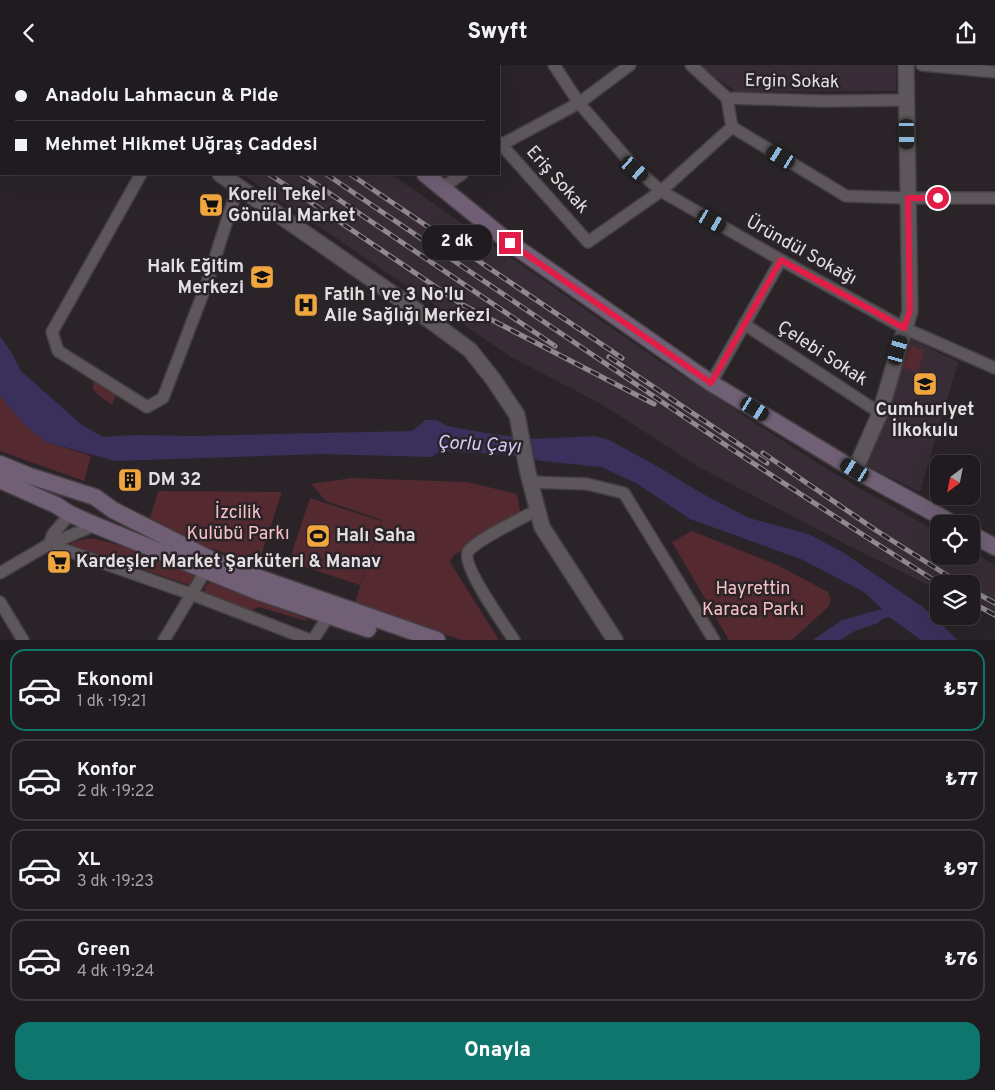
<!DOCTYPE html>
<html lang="tr">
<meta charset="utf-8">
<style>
:root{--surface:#201b1f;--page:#282428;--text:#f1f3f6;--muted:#a2a1a4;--line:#3d393d;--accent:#0f766e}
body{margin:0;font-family:Overpass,sans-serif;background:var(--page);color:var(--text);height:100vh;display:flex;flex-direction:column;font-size:19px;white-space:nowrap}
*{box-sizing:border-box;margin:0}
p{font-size:16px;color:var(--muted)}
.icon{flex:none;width:28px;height:28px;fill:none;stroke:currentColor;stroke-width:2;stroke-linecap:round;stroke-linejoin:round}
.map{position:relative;height:575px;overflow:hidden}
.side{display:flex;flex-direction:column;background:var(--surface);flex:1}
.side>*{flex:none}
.banner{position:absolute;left:0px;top:0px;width:500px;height:110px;box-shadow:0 5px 20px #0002,0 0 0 1px var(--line);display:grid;align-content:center;height:110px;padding:0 15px;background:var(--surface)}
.needle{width:32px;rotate:212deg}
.controls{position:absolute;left:930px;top:390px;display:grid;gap:10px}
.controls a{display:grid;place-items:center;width:50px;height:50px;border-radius:10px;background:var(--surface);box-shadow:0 5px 20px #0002,0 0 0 1px var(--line);font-size:25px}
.end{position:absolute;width:22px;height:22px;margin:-11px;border:6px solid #e11d48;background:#fff;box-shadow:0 0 0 2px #fff}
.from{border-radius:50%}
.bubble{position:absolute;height:35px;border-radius:15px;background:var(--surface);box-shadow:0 5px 20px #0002,0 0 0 1px var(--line);font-size:16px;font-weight:800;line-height:35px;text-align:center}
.car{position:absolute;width:15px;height:30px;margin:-15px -8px;border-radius:6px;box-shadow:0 0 4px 1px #0007;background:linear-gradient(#222 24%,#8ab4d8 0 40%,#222 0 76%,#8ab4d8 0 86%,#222 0)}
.banner b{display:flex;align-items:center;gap:18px;height:48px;font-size:19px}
.banner b+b{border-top:1px solid var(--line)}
.banner i{width:12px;height:12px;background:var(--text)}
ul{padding:9px 0 0;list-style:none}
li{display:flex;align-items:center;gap:15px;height:82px;margin:0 10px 8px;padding:0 5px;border:2px solid var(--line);border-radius:15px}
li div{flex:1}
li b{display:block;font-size:19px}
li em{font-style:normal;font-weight:800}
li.selected{border-color:var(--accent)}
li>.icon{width:45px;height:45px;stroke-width:1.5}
.action{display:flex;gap:10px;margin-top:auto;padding:10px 15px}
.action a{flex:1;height:58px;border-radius:15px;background:var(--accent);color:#fff;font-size:20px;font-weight:800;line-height:58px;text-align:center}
header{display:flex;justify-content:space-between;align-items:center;height:65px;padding:0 15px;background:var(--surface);font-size:22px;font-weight:800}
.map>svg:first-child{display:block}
.built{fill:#382d36}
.green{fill:#542930}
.water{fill:#3a305b}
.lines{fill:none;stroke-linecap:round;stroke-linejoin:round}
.minor-casing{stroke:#453f44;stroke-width:14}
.tertiary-casing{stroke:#453f44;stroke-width:18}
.secondary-casing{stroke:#453f44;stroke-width:19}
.minor{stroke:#5d565b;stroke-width:11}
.tertiary{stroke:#5d565b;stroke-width:15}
.secondary{stroke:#705f75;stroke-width:16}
.rail-casing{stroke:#8f8a8e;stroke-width:5}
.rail{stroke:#2a2429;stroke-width:3;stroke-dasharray:9;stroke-linecap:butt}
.route{stroke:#e11d48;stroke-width:6}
.labels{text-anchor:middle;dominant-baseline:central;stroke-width:5;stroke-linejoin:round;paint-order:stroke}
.street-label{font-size:18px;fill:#e3dfe2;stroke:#2a2429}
.poi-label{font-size:18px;font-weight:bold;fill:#e3dfe2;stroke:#2a2429;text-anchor:start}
.park-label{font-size:18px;fill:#f7c1c6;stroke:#2a2429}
.water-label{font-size:19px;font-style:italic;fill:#d4ccfa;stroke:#2a2429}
</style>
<header><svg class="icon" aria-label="back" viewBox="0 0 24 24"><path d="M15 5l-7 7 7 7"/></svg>Swyft<svg class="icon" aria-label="share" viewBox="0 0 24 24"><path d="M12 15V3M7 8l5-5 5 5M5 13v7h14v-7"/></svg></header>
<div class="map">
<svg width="995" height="575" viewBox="0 0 995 575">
<rect width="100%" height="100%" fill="#2a2429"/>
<!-- built -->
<g class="built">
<path d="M 82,0 L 269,0 L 270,1 L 84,1 Z"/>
<path d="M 697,0 L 896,0 L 896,26 L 737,27 Z"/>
<path d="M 242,109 L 391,109 L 652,291 L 828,405 L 939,468 L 939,491 L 971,491 L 971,486 L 995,500 L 995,553 L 971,541 L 971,519 L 939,519 L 939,525 L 859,486 L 699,402 L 603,340 L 511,292 Z"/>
<path d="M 909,273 L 958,297 L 920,427 L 865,400 Z"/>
</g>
<!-- green -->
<g class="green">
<path d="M 910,280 L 925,286 L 917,307 L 902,302 Z"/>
<path d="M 94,310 L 118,325 L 112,340 L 99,331 L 93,324 Z"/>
<path d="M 0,331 L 24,359 L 46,377 L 89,390 L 91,392 L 84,416 L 0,386 Z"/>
<path d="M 352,413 L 467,417 L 517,429 L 520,446 L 453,491 L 450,497 L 499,575 L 461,575 L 355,537 L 382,455 L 326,436 L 311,419 Z"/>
<path d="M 158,426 L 282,427 L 258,500 L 193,477 L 150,453 Z"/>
<path d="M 310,433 L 381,456 L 360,520 L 289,497 Z"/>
<path d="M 692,466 L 777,500 L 828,527 L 831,534 L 829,541 L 792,575 L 729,575 L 672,477 Z"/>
<path d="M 91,473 C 128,481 162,495 196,509 L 189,520 L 71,480 L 73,477 Z"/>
<path d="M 210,517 L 307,554 L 306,556 L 259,542 L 250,546 L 204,530 L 205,522 Z"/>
</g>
<!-- water -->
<path class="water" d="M 0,271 L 13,290 L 21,306 L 82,360 L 103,372 L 135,370 L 193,371 L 412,366 L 426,355 L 437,355 L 447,361 L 492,369 L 532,374 L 596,371 L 611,376 L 660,403 L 701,428 L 749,453 L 808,469 L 841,486 L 923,542 L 958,575 L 921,575 L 889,552 L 882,554 L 878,558 L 855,566 L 840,575 L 813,575 L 842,555 L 882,544 L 864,527 L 803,495 L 690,454 L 636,418 L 601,402 L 542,396 L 512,390 L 447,386 L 440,386 L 432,392 L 321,389 L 115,396 L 46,377 L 24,359 L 0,331 Z"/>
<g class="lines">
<defs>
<g id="minor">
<path d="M 424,0 L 425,1"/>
<path d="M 554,0 L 579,38 L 635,103 L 661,126 L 781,195 L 904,263 L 995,303"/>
<path d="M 691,0 L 727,33 L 824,36 L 906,35"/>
<path d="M 922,0 L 995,7"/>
<path d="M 382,1 L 384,0"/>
<path d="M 727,33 L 732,62"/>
<path d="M 732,62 L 846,131 L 908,133 L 995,133"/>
<path d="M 499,77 L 588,177 L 661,126 L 732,62"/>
<path d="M 499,81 L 579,38 L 630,0"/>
<path d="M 141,109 L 52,267 L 58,286 L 147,342 L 163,333 L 207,218 L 238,121"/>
<path d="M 442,123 L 462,109"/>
<path d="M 744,259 L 880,348"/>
<path d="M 711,318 L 781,195"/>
<path d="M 530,417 L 587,419 L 624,428 L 714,575"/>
<path d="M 49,480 L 53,469 L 70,449"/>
<path d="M 46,481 L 57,482 L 191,529 L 310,575"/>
<path d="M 0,508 L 46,481 L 95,460"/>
<path d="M 0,537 L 23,575"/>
<path d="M 164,575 L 206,505"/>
<path d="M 313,575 L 329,550"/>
<path d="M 514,575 C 505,561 461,500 468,487 C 475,475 523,453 537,445"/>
</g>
<g id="tertiary">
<path d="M 61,0 L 63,1"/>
<path d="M 220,109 L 413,243 L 470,285 L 493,314 L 517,350 L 528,408 L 542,462 L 615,575"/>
<path d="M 855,405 L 880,348 L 910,246 L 906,0"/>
</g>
<g id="secondary">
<path d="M 309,0 L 310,1"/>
<path d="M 425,109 L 510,178 L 711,318 L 855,405 L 954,459"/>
<path d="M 0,399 L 27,410 L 95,432 L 113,445 L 222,500 L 437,575"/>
<path d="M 0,415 L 56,440 L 70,449 L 95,460 L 259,527 L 368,564"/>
<path d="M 971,469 L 995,482"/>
</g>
</defs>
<!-- minor casing -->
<use href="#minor" class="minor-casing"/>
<!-- tertiary casing -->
<use href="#tertiary" class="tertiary-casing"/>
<!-- secondary casing -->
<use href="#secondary" class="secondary-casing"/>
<!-- minor -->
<use href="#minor" class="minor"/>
<!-- tertiary -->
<use href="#tertiary" class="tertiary"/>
<!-- secondary -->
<use href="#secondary" class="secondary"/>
<defs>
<g id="rail">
<path d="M 109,0 L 111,1"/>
<path d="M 143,0 L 145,1"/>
<path d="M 167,0 L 169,1"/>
<path d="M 179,0 L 181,1"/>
<path d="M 192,0 L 193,1"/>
<path d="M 269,109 L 461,239 L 654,339"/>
<path d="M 301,109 L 555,281"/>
<path d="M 326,109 L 733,385 L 874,477 L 940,519"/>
<path d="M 350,109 L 622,293"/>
<path d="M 609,292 L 767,398"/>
<path d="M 763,388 L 877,466 L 961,519"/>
<path d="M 971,525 L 995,538"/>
<path d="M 971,537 L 995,550"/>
</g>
</defs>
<!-- rail casing -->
<use href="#rail" class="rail-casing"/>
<!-- rail -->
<use href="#rail" class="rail"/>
</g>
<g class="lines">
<!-- route -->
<path class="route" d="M 510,178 L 711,318 L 781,195 L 904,263 L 910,246 L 908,133 L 938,133"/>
</g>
<!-- icons -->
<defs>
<symbol id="supermarket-square" viewBox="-11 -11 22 22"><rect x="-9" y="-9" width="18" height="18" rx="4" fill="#f0a63f" stroke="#2a2429"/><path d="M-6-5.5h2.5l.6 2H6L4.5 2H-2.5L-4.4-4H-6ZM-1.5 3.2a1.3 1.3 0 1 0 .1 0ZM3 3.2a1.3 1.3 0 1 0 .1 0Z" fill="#111"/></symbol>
<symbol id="school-square" viewBox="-11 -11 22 22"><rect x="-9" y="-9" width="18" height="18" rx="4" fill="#f0a63f" stroke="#2a2429"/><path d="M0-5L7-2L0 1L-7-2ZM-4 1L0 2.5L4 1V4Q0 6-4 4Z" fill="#111"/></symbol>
<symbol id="hospital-square" viewBox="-11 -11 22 22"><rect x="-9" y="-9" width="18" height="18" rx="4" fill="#f0a63f" stroke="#2a2429"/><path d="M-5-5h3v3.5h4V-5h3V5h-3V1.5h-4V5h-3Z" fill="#111"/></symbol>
<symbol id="building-square" viewBox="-11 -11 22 22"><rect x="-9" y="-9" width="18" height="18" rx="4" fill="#f0a63f" stroke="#2a2429"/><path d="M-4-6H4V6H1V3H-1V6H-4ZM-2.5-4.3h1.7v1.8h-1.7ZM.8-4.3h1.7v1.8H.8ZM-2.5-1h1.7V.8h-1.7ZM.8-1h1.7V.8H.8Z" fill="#111"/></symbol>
<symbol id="stadium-square" viewBox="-11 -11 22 22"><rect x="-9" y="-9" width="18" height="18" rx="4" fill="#f0a63f" stroke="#2a2429"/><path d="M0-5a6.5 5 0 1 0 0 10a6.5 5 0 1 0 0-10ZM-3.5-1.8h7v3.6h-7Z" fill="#111"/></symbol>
</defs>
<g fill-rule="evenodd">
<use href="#supermarket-square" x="197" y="126" width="28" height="28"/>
<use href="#school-square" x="248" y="198" width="28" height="28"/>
<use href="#hospital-square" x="292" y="226" width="28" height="28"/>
<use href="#school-square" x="911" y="305" width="28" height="28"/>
<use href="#building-square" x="116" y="401" width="28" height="28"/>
<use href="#stadium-square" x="304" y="457" width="28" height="28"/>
<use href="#supermarket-square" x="45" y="483" width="28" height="28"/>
</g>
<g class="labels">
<!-- street labels -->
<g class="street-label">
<text transform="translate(792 17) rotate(1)">Ergin Sokak</text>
<text transform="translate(557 115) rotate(48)">Eriş Sokak</text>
<text transform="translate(801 186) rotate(29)">Üründül Sokağı</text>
<text transform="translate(822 289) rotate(33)">Çelebi Sokak</text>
</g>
<!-- poi labels -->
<g class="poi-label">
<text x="228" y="130">Koreli Tekel<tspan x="228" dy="21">Gönülal Market</tspan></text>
<text x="244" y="202" text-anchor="end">Halk Eğitim<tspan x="244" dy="21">Merkezi</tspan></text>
<text x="324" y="230">Fatih 1 ve 3 No'lu<tspan x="324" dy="21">Aile Sağlığı Merkezi</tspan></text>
<text x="925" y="345" text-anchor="middle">Cumhuriyet<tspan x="925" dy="21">İlkokulu</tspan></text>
<text x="148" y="415">DM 32</text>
<text x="336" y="471">Halı Saha</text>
<text x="76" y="497">Kardeşler Market Şarküteri &amp; Manav</text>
</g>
<!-- park labels -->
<g class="park-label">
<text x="238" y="448">İzcilik<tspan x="238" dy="21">Kulübü Parkı</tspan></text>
<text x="753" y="524">Hayrettin<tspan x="753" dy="21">Karaca Parkı</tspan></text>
</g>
<!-- water labels -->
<g class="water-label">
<text transform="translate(479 380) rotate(3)">Çorlu Çayı</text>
</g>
</g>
</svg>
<div class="controls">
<a><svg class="needle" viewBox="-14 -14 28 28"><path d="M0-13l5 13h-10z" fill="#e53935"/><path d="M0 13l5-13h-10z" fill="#a2a1a4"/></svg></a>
<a><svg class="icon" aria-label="locate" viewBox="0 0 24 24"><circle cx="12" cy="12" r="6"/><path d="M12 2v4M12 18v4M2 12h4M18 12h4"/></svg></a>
<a><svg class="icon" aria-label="layers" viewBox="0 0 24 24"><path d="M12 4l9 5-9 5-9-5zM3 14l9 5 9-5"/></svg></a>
</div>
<i class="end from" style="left:938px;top:133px"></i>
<i class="end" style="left:510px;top:178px"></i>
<div class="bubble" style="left:422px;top:160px;width:70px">2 dk</div>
<i class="car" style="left:907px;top:69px;rotate:179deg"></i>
<i class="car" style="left:781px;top:92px;rotate:301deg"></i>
<i class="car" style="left:635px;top:104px;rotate:131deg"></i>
<i class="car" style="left:712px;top:156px;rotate:120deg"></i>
<i class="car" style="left:898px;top:285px;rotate:16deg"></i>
<i class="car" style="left:755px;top:344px;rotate:123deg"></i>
<i class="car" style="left:855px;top:405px;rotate:301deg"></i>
<div class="banner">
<b><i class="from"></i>Anadolu Lahmacun &amp; Pide</b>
<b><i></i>Mehmet Hikmet Uğraş Caddesi</b>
</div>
</div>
<section class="side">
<ul>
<li class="selected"><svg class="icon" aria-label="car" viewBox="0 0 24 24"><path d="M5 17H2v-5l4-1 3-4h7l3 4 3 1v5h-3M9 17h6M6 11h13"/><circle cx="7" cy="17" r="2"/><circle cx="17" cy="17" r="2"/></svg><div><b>Ekonomi</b><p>1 dk · 19:21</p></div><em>₺57</em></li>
<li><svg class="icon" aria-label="car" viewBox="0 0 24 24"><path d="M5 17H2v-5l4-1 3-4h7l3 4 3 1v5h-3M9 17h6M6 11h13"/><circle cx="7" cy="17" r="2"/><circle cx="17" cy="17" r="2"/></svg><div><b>Konfor</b><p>2 dk · 19:22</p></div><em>₺77</em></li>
<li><svg class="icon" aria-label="car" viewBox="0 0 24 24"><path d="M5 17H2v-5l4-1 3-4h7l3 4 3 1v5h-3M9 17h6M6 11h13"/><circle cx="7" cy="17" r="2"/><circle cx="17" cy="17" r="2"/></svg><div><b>XL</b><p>3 dk · 19:23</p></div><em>₺97</em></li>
<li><svg class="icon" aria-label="car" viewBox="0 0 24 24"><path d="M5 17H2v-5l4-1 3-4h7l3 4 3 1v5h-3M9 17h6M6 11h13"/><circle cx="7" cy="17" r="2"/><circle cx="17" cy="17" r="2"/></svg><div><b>Green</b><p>4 dk · 19:24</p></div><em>₺76</em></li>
</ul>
<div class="action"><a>Onayla</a></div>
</section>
